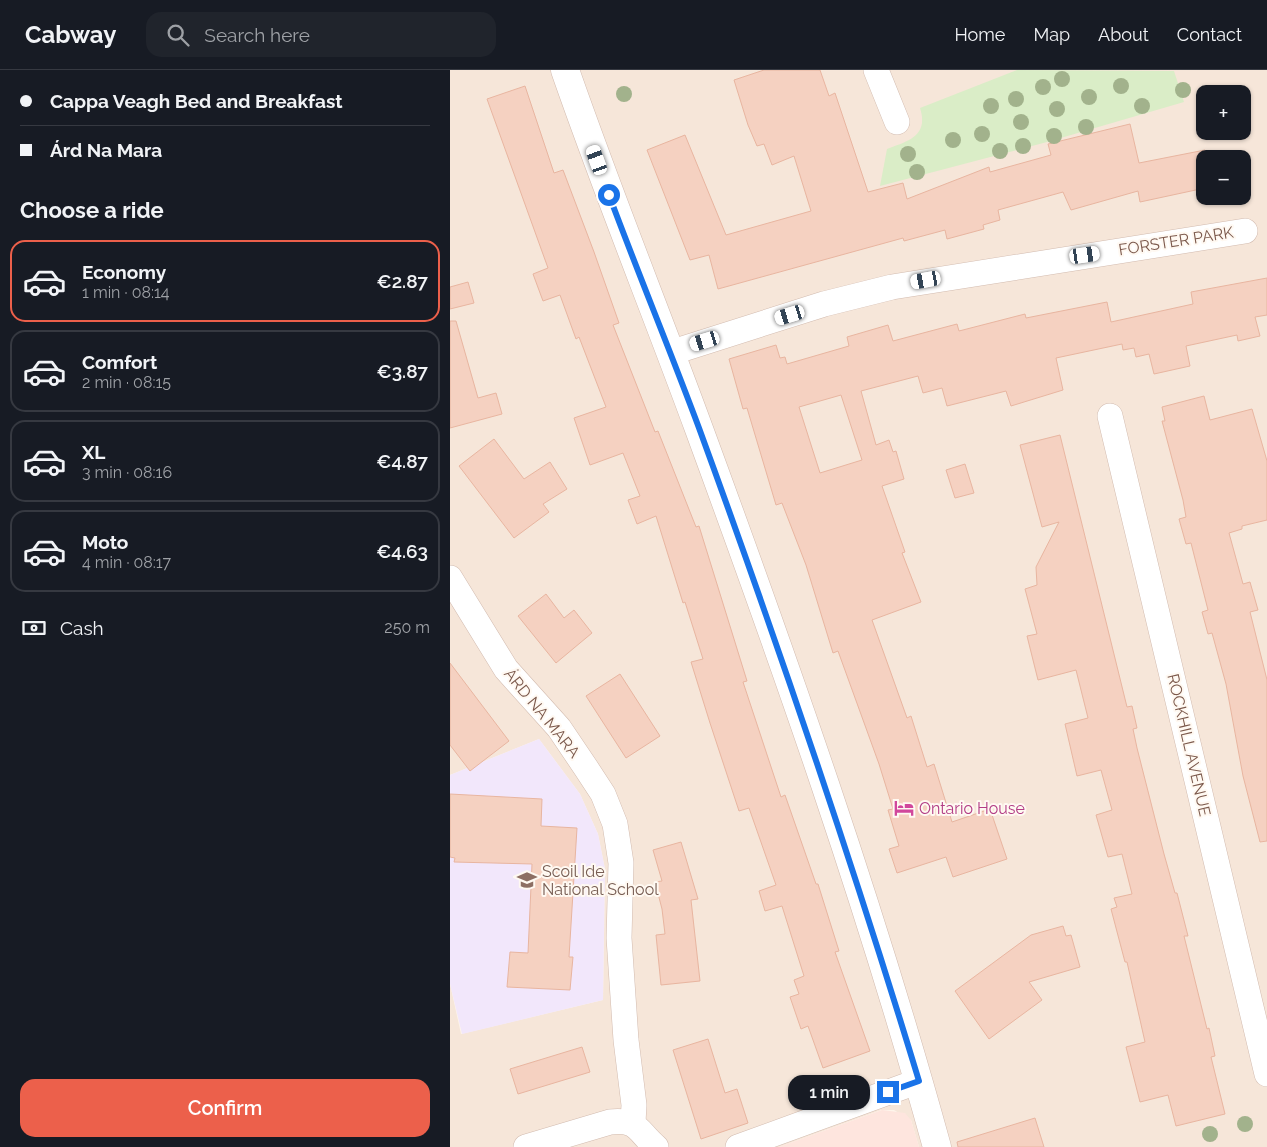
<!DOCTYPE html>
<meta charset="utf-8">
<style>
:root{--surface:#171b24;--page:#20242c;--text:#f1f3f6;--muted:#9ea1a6;--line:#363941;--accent:#ec604b}
body{margin:0;font-family:Raleway,sans-serif;background:var(--page);color:var(--text);height:100vh;display:flex;flex-direction:column;font-size:19px;white-space:nowrap}
*{box-sizing:border-box;margin:0}
p{font-size:16px;color:var(--muted)}
.icon{flex:none;width:28px;height:28px;fill:none;stroke:currentColor;stroke-width:2;stroke-linecap:round;stroke-linejoin:round}
.map{position:relative;flex:1;overflow:hidden}
.drawer{display:flex;flex-direction:column;background:var(--surface);width:450px}
.drawer>*{flex:none}
.banner{display:grid;align-content:center;height:110px;padding:0 20px;background:var(--surface)}
.fabs{position:absolute;left:746px;top:15px;display:grid;gap:10px}
.fabs a{display:grid;place-items:center;width:55px;height:55px;border-radius:10px;background:var(--surface);box-shadow:0 1px 4px #0004;font-size:25px}
.end{position:absolute;width:22px;height:22px;margin:-11px;border:6px solid #1a73e8;background:#fff;box-shadow:0 0 0 2px #fff}
.from{border-radius:50%}
.bubble{position:absolute;height:35px;border-radius:15px;background:var(--surface);box-shadow:0 1px 4px #0004;font-size:16px;font-weight:600;line-height:35px;text-align:center}
.car{position:absolute;width:15px;height:30px;margin:-15px -8px;border-radius:6px;box-shadow:0 0 4px 1px #0007;background:linear-gradient(#fff 24%,#345 0 40%,#fff 0 76%,#345 0 86%,#fff 0)}
.banner b{display:flex;align-items:center;gap:18px;height:48px;font-size:19px}
.banner b+b{border-top:1px solid var(--line)}
.banner i{width:12px;height:12px;background:var(--text)}
ul{padding:0;list-style:none}
li{display:flex;align-items:center;gap:15px;height:82px;margin:0 10px 8px;padding:0 10px;border:2px solid var(--line);border-radius:15px}
li div{flex:1}
li b{display:block;font-size:19px}
li em{font-style:normal;font-weight:600}
li.selected{border-color:var(--accent)}
li>.icon{width:45px;height:45px;stroke-width:1.5}
h2{padding:0 20px;font-size:22px;line-height:60px}
.pay{display:flex;align-items:center;gap:12px;height:55px;padding:0 20px;font-size:19px}
.pay p{margin-inline-start:auto}
.primary-button{display:flex;gap:10px;margin-top:auto;padding:10px 20px}
.primary-button a{flex:1;height:58px;border-radius:15px;background:var(--accent);color:#fff;font-size:20px;font-weight:600;line-height:58px;text-align:center}
header{display:flex;align-items:center;gap:30px;box-sizing:border-box;height:70px;padding:0 25px;background:var(--surface);border-bottom:1px solid var(--line)}
header strong{font-size:24px}
nav{display:flex;gap:28px;margin-inline-start:auto;font-size:18px}
.search{width:350px;height:45px;background:var(--page);display:flex;align-items:center;gap:12px;box-sizing:border-box;padding:0 18px;border-radius:15px;color:var(--muted);font-size:19px}
main{display:flex;flex:1;min-height:0}
.map>svg:first-child{display:block}
.residential{fill:#f6e6d9;fill-rule:evenodd}
.commercial{fill:#fee5de}
.education{fill:#f2e7fb}
.green{fill:#daedc7}
.building{fill:#f5d1c1;stroke:#e8b5a0;fill-rule:evenodd}
.lines{fill:none;stroke-linecap:round;stroke-linejoin:round}
.minor-casing{stroke:#d2bbaf;stroke-width:26}
.tertiary-casing{stroke:#d2bbaf;stroke-width:29}
.minor{stroke:#fff;stroke-width:25}
.tertiary{stroke:#fff;stroke-width:28}
.tree{fill:#a2b28c}
.route{stroke:#1a73e8;stroke-width:6}
.labels{text-anchor:middle;dominant-baseline:central;stroke-width:4;stroke-linejoin:round;paint-order:stroke}
.street-label{font-size:16px;fill:#7b584b;stroke:#fff9f2}
.hotel-label{font-size:16px;fill:#b23c85;stroke:#fff9f2;text-anchor:start}
.education-label{font-size:16px;fill:#785e54;stroke:#fff9f2;text-anchor:start}
</style>
<header>
<strong>Cabway</strong>
<div class="search"><svg class="icon" aria-label="search" viewBox="0 0 24 24"><circle cx="10" cy="10" r="6"/><path d="M15 15l6 6"/></svg>Search here</div>
<nav><a>Home</a><a>Map</a><a>About</a><a>Contact</a></nav>
</header>
<main>
<section class="drawer">
<div class="banner">
<b><i class="from"></i>Cappa Veagh Bed and Breakfast</b>
<b><i></i>Árd Na Mara</b>
</div>
<h2>Choose a ride</h2>
<ul>
<li class="selected"><svg class="icon" aria-label="car" viewBox="0 0 24 24"><path d="M5 17H2v-5l4-1 3-4h7l3 4 3 1v5h-3M9 17h6M6 11h13"/><circle cx="7" cy="17" r="2"/><circle cx="17" cy="17" r="2"/></svg><div><b>Economy</b><p>1 min · 08:14</p></div><em>€2.87</em></li>
<li><svg class="icon" aria-label="car" viewBox="0 0 24 24"><path d="M5 17H2v-5l4-1 3-4h7l3 4 3 1v5h-3M9 17h6M6 11h13"/><circle cx="7" cy="17" r="2"/><circle cx="17" cy="17" r="2"/></svg><div><b>Comfort</b><p>2 min · 08:15</p></div><em>€3.87</em></li>
<li><svg class="icon" aria-label="car" viewBox="0 0 24 24"><path d="M5 17H2v-5l4-1 3-4h7l3 4 3 1v5h-3M9 17h6M6 11h13"/><circle cx="7" cy="17" r="2"/><circle cx="17" cy="17" r="2"/></svg><div><b>XL</b><p>3 min · 08:16</p></div><em>€4.87</em></li>
<li><svg class="icon" aria-label="car" viewBox="0 0 24 24"><path d="M5 17H2v-5l4-1 3-4h7l3 4 3 1v5h-3M9 17h6M6 11h13"/><circle cx="7" cy="17" r="2"/><circle cx="17" cy="17" r="2"/></svg><div><b>Moto</b><p>4 min · 08:17</p></div><em>€4.63</em></li>
</ul>
<div class="pay"><svg class="icon" aria-label="cash" viewBox="0 0 24 24"><path d="M3 7h18v10H3z"/><circle cx="12" cy="12" r="2"/></svg>Cash<p>250 m</p></div>
<div class="primary-button"><a>Confirm</a></div>
</section>
<div class="map">
<svg width="817" height="1077" viewBox="0 0 817 1077">
<rect width="100%" height="100%" fill="#fef5eb"/>
<!-- residential -->
<path class="residential" d="M 0,0 L 817,0 L 817,1077 L 469,1077 L 461,1050 L 444,1040 L 431,1040 L 329,1077 L 0,1077 L 0,914 L 11,964 L 153,930 L 155,799 L 148,764 L 130,724 L 89,669 L 0,705 ZM 755,24 L 792,24 L 792,61 L 755,61 ZM 755,89 L 792,89 L 792,126 L 755,126 Z"/>
<!-- commercial -->
<path class="commercial" d="M 432,1040 L 455,1043 L 461,1050 L 469,1077 L 329,1077 Z"/>
<!-- education -->
<path class="education" d="M 89,669 L 130,724 L 148,764 L 155,799 L 153,930 L 12,964 L 0,914 L 0,705 Z"/>
<!-- green -->
<path class="green" d="M 567,0 L 724,1 L 734,32 L 597,72 L 430,116 L 437,79 C 458,71 479,66 470,38 Z"/>
<!-- building -->
<g class="building">
<path d="M 314,0 L 370,0 L 379,26 L 385,23 L 418,122 L 453,113 L 457,129 L 539,97 L 540,102 L 601,85 L 598,74 L 680,54 L 689,93 L 755,80 L 755,118 L 690,132 L 688,121 L 621,140 L 613,122 L 548,140 L 550,150 L 533,155 L 534,159 L 497,169 L 495,160 L 454,171 L 453,168 L 268,219 L 259,185 L 240,190 L 197,80 L 235,65 L 276,165 L 361,141 L 344,86 L 322,95 L 314,74 L 307,76 L 298,55 L 284,10 Z"/>
<path d="M 75,16 L 104,103 L 113,100 L 144,182 L 169,253 L 163,255 L 205,362 L 208,361 L 246,457 L 249,456 L 297,611 L 293,612 L 331,727 L 335,725 L 366,814 L 368,814 L 389,881 L 385,882 L 420,981 L 373,998 L 358,956 L 351,959 L 340,927 L 349,924 L 344,910 L 354,906 L 332,836 L 315,841 L 309,821 L 326,815 L 299,738 L 289,741 L 260,653 L 241,592 L 253,589 L 235,532 L 233,533 L 206,446 L 187,454 L 178,430 L 190,426 L 173,383 L 140,395 L 124,348 L 156,337 L 129,267 L 126,269 L 110,225 L 93,231 L 83,204 L 98,198 L 37,29 Z"/>
<path d="M 817,208 L 817,245 L 805,247 L 810,266 L 788,271 L 787,265 L 736,276 L 740,296 L 704,304 L 699,284 L 686,287 L 684,278 L 673,280 L 672,274 L 606,288 L 613,320 L 561,336 L 556,321 L 497,336 L 492,318 L 473,323 L 468,306 L 411,321 L 426,375 L 439,370 L 443,382 L 446,381 L 454,409 L 432,416 L 455,482 L 452,483 L 471,532 L 422,550 L 457,648 L 461,646 L 477,697 L 484,694 L 502,752 L 540,739 L 557,789 L 503,807 L 496,787 L 447,803 L 439,779 L 449,776 L 438,740 L 443,739 L 429,694 L 388,581 L 383,583 L 356,495 L 332,433 L 326,435 L 297,338 L 293,339 L 279,289 L 326,275 L 330,288 L 335,287 L 337,294 L 399,276 L 397,267 L 438,255 L 443,271 L 507,254 L 509,261 L 575,244 L 576,248 L 657,232 L 661,252 L 743,234 L 741,222 ZM 391,325 L 412,390 L 370,403 L 349,337 Z"/>
<path d="M 18,212 L 24,233 L 0,239 L 0,217 Z"/>
<path d="M 0,251 L 6,251 L 28,328 L 46,323 L 52,344 L 0,358 Z"/>
<path d="M 754,326 L 760,350 L 802,339 L 817,391 L 817,450 L 792,456 L 792,459 L 779,463 L 793,514 L 800,512 L 808,540 L 800,542 L 817,610 L 817,771 L 810,772 L 793,706 L 776,614 L 762,563 L 758,564 L 752,542 L 758,540 L 741,473 L 736,474 L 729,449 L 736,447 L 733,430 L 712,351 L 715,351 L 712,337 Z"/>
<path d="M 610,365 L 677,637 L 682,636 L 687,658 L 683,659 L 687,678 L 714,784 L 725,823 L 727,823 L 738,866 L 734,866 L 757,959 L 759,958 L 765,986 L 761,987 L 775,1044 L 726,1056 L 718,1025 L 690,1032 L 676,977 L 695,972 L 677,892 L 675,892 L 661,839 L 667,837 L 664,828 L 682,824 L 672,784 L 658,787 L 646,745 L 662,740 L 651,700 L 627,706 L 615,654 L 638,648 L 626,600 L 588,610 L 577,566 L 587,564 L 575,519 L 587,515 L 586,497 L 609,452 L 592,457 L 570,375 Z"/>
<path d="M 44,369 L 74,409 L 100,392 L 117,419 L 93,434 L 99,442 L 64,468 L 9,396 Z"/>
<path d="M 515,394 L 524,423 L 505,428 L 496,400 Z"/>
<path d="M 96,524 L 114,548 L 124,540 L 142,563 L 106,593 L 68,546 Z"/>
<path d="M 0,593 L 59,671 L 20,701 L 0,675 Z"/>
<path d="M 170,604 L 210,666 L 176,688 L 136,626 Z"/>
<path d="M 0,724 L 92,729 L 91,756 L 127,758 L 119,887 L 123,887 L 120,920 L 57,917 L 60,882 L 78,883 L 82,794 L 4,792 L 5,788 L 0,787 Z"/>
<path d="M 231,772 L 248,829 L 241,830 L 250,911 L 211,915 L 206,865 L 215,864 L 212,839 L 205,812 L 212,811 L 203,780 Z"/>
<path d="M 613,856 L 616,866 L 621,865 L 630,897 L 579,912 L 592,930 L 539,969 L 505,921 L 581,865 Z"/>
<path d="M 258,969 L 275,1023 L 287,1019 L 298,1053 L 251,1069 L 223,980 Z"/>
<path d="M 132,977 L 140,1002 L 68,1024 L 60,999 Z"/>
<path d="M 585,1048 L 594,1077 L 508,1077 L 507,1072 Z"/>
</g>
<g class="lines">
<defs>
<g id="minor">
<path d="M 426,0 L 447,52"/>
<path d="M 220,283 L 374,234 L 442,217 L 795,161"/>
<path d="M 660,346 L 817,1004"/>
<path d="M 0,508 L 56,599 L 109,658 L 136,698 L 153,724 L 165,754 L 171,793 L 169,868 L 176,970 L 184,1035 L 183,1052"/>
<path d="M 76,1077 L 160,1052 C 189,1049 187,1061 206,1077"/>
<path d="M 288,1077 L 469,1011"/>
</g>
<path id="tertiary" d="M 115,0 C 157,121 205,239 249,359 C 336,596 420,834 487,1077"/>
</defs>
<!-- minor casing -->
<use href="#minor" class="minor-casing"/>
<!-- tertiary casing -->
<use href="#tertiary" class="tertiary-casing"/>
<!-- minor -->
<use href="#minor" class="minor"/>
<!-- tertiary -->
<use href="#tertiary" class="tertiary"/>
</g>
<!-- trees -->
<g class="tree">
<circle cx="612" cy="9" r="8"/>
<circle cx="671" cy="16" r="8"/>
<circle cx="593" cy="17" r="8"/>
<circle cx="733" cy="20" r="8"/>
<circle cx="174" cy="24" r="8"/>
<circle cx="639" cy="27" r="8"/>
<circle cx="566" cy="29" r="8"/>
<circle cx="541" cy="36" r="8"/>
<circle cx="692" cy="36" r="8"/>
<circle cx="607" cy="39" r="8"/>
<circle cx="571" cy="52" r="8"/>
<circle cx="636" cy="57" r="8"/>
<circle cx="532" cy="64" r="8"/>
<circle cx="604" cy="66" r="8"/>
<circle cx="503" cy="70" r="8"/>
<circle cx="573" cy="76" r="8"/>
<circle cx="550" cy="81" r="8"/>
<circle cx="458" cy="84" r="8"/>
<circle cx="467" cy="102" r="8"/>
<circle cx="795" cy="1054" r="8"/>
<circle cx="760" cy="1064" r="8"/>
</g>
<g class="lines">
<!-- route -->
<path class="route" d="M 159,125 C 188,203 220,280 249,358 C 328,574 402,791 469,1011 L 438,1022"/>
</g>
<!-- icons -->
<defs>
<symbol id="hotel-bare" viewBox="-9 -9 18 18"><path d="M-6-4.5h1.5V1H6V5H4.5V3h-9V5H-6ZM-4 0a1.8 1.8 0 1 1 3.6 0ZM.5 0V-2.5h3Q6-2.5 6 0Z" fill="#d1479c" stroke="#fff9f2" stroke-width="2.5" paint-order="stroke"/></symbol>
<symbol id="school-bare" viewBox="-9 -9 18 18"><path d="M0-5L7-2L0 1L-7-2ZM-4 1L0 2.5L4 1V4Q0 6-4 4Z" fill="#8d6e63" stroke="#fff9f2" stroke-width="2.5" paint-order="stroke"/></symbol>
</defs>
<g fill-rule="evenodd">
<use href="#hotel-bare" x="440" y="724" width="28" height="28"/>
<use href="#school-bare" x="63" y="796" width="28" height="28"/>
</g>
<g class="labels">
<!-- street labels -->
<g class="street-label">
<text transform="translate(726 171) rotate(-9)">FORSTER PARK</text>
<text transform="translate(92 643) rotate(51)">ÁRD NA MARA</text>
<text transform="translate(739 675) rotate(77)">ROCKHILL AVENUE</text>
</g>
<!-- hotel labels -->
<g class="hotel-label">
<text x="469" y="738">Ontario House</text>
</g>
<!-- education labels -->
<g class="education-label">
<text x="92" y="801">Scoil Ide<tspan x="92" dy="18">National School</tspan></text>
</g>
</g>
</svg>
<div class="fabs">
<a>+</a>
<a>−</a>
</div>
<i class="end from" style="left:159px;top:125px"></i>
<i class="end" style="left:438px;top:1022px"></i>
<div class="bubble" style="left:338px;top:1005px;width:82px">1 min</div>
<i class="car" style="left:147px;top:90px;rotate:340deg"></i>
<i class="car" style="left:635px;top:185px;rotate:82deg"></i>
<i class="car" style="left:476px;top:210px;rotate:260deg"></i>
<i class="car" style="left:340px;top:245px;rotate:253deg"></i>
<i class="car" style="left:255px;top:271px;rotate:253deg"></i>
</div>
</main>
